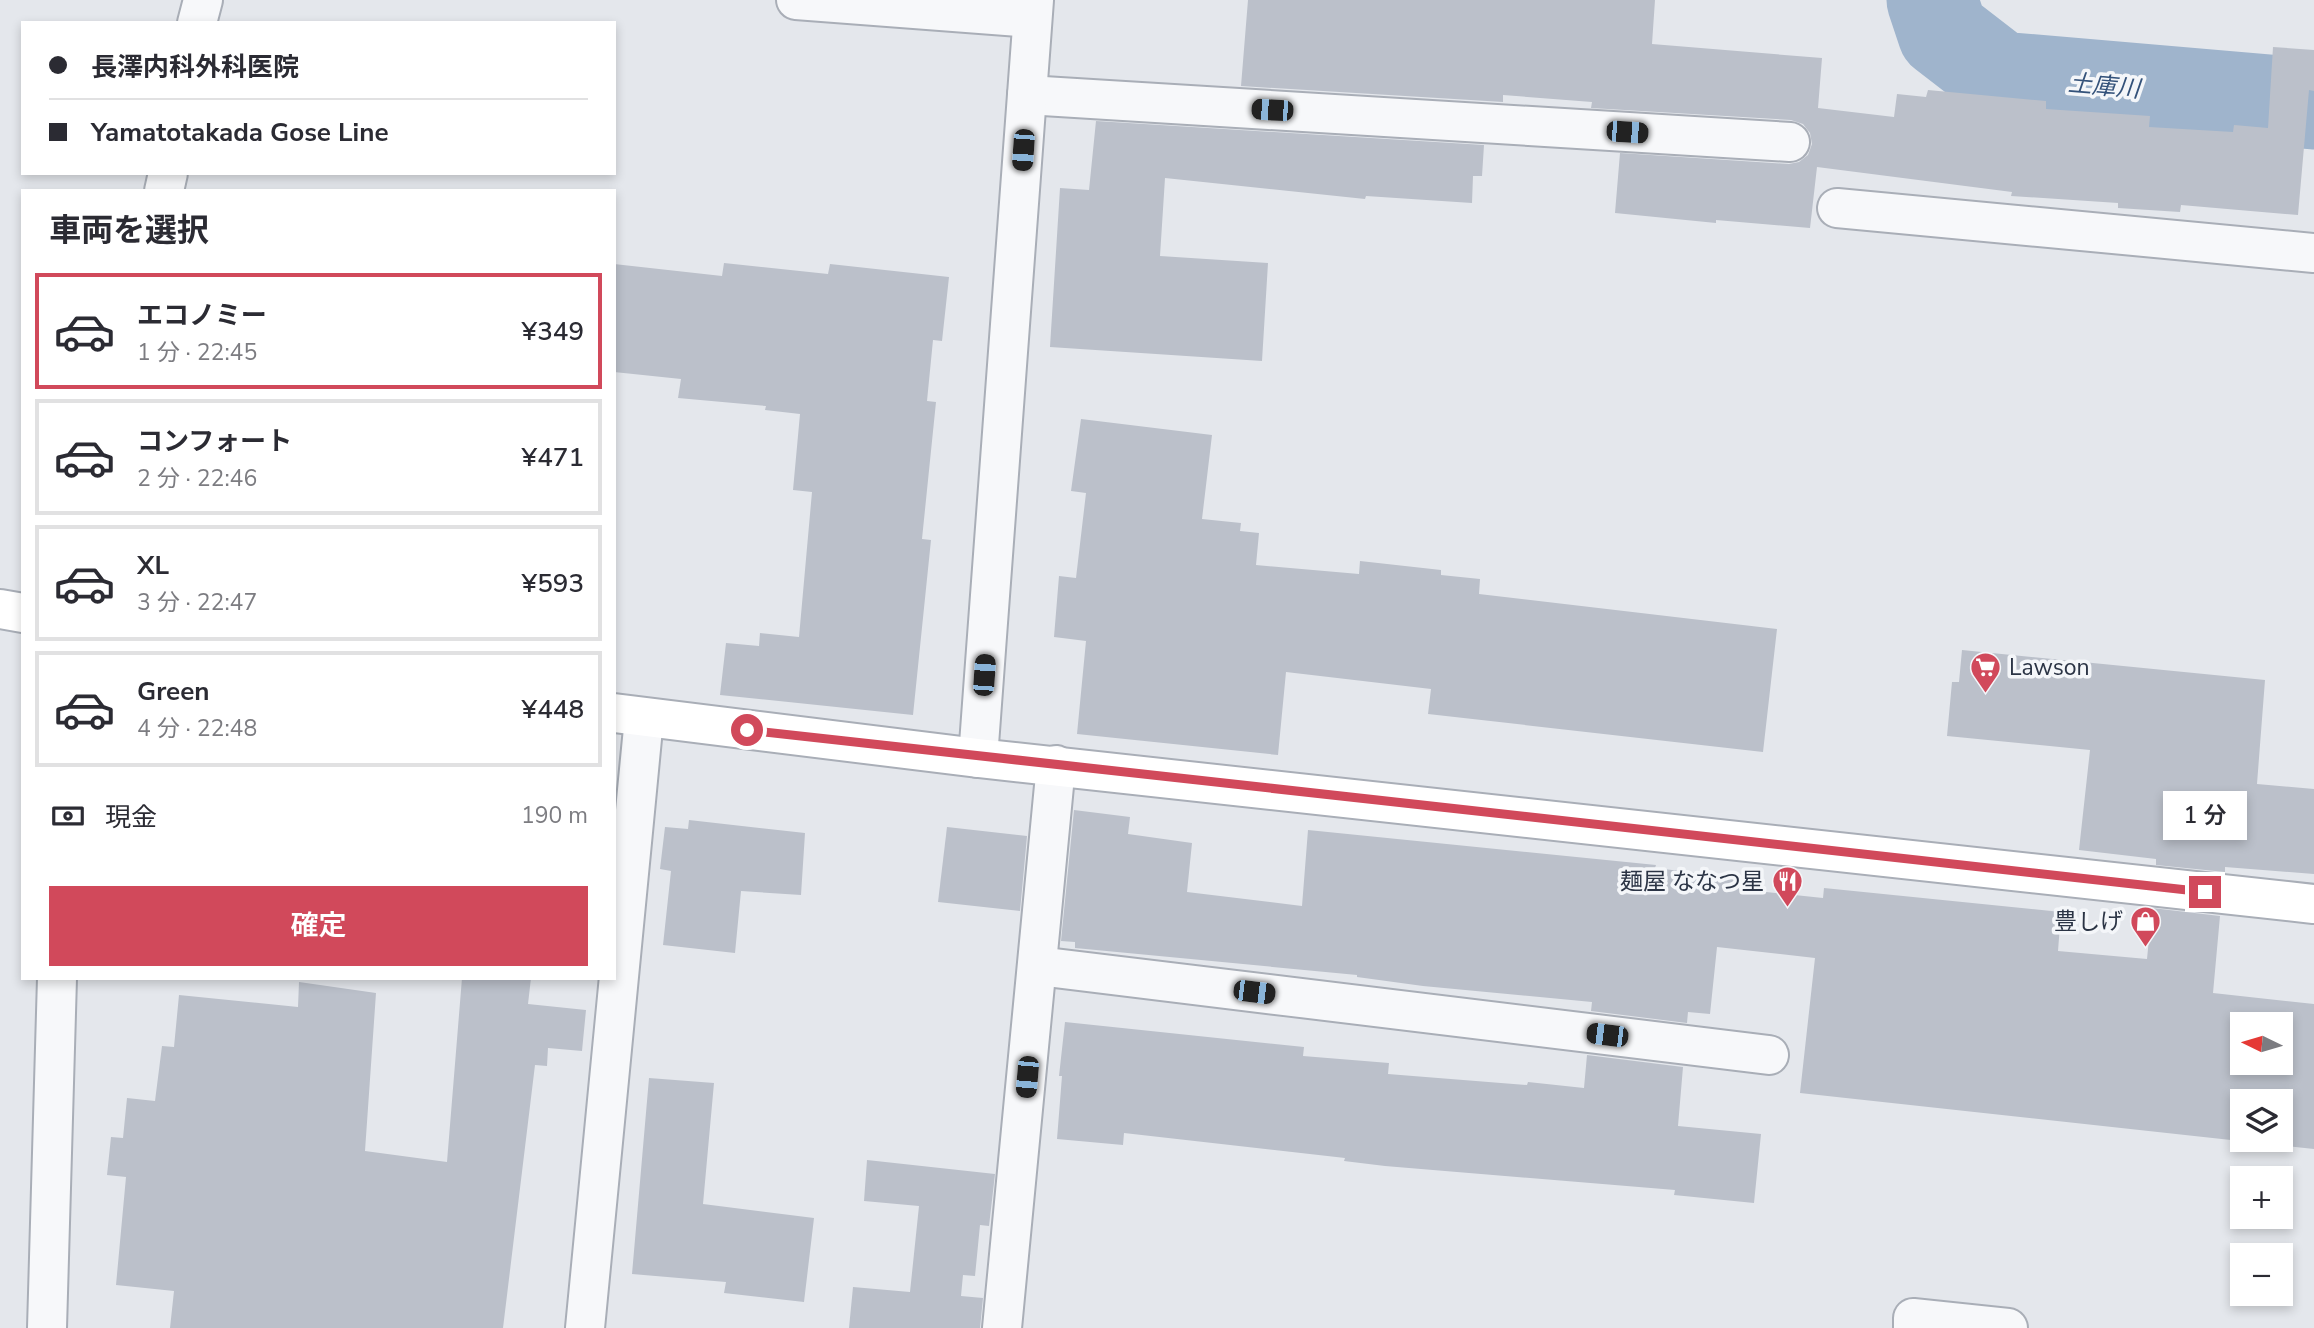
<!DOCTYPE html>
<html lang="ja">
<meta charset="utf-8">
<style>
:root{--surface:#fff;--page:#f2f2f3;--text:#2b2b33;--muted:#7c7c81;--line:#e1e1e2;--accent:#d1495b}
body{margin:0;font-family:"Nunito Sans","Noto Sans JP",sans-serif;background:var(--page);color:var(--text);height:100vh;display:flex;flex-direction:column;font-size:26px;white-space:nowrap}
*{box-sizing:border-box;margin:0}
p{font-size:23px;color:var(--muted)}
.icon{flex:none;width:38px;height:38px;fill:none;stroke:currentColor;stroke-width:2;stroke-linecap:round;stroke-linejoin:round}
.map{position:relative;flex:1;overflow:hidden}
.drawer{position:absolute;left:21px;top:189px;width:595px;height:791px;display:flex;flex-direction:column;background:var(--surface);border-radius:0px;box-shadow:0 4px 10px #0003}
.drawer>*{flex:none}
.guide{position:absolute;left:21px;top:21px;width:595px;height:154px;border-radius:0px;box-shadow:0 4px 10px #0003;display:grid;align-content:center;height:154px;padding:0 28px;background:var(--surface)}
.needle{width:46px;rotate:275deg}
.fabs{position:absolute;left:2230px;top:1012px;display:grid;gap:14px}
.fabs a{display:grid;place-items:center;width:63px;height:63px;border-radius:0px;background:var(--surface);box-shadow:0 4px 10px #0003;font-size:35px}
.end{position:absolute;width:32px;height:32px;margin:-16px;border:9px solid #d1495b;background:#fff;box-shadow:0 0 0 4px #fff}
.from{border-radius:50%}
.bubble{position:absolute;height:49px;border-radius:0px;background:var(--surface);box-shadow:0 4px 10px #0003;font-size:23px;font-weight:600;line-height:49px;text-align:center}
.car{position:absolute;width:21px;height:42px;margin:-21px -10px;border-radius:9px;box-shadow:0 0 5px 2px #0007;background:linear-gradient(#222 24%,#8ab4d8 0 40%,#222 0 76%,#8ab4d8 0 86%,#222 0)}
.guide b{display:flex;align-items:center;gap:24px;height:66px;font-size:26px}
.guide b+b{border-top:2px solid var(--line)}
.guide i{width:18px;height:18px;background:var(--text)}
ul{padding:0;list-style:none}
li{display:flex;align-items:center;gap:21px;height:116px;margin:0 14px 10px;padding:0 14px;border:4px solid var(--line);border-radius:0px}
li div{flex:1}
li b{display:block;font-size:26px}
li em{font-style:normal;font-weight:600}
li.active{border-color:var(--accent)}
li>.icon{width:63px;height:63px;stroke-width:1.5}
h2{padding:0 28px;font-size:32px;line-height:84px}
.pay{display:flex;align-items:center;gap:18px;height:77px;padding:0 28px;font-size:26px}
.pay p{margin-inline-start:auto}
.primary-button{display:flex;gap:14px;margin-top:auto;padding:14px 28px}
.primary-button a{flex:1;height:80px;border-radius:0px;background:var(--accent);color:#fff;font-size:28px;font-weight:600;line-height:80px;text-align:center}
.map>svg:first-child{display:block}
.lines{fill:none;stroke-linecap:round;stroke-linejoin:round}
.river{stroke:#9fb4cc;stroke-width:91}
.building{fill:#bbc0ca;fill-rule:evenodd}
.street-casing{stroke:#a9aeb7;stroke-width:42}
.secondary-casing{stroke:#a9aeb7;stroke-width:42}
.street{stroke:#f7f8fa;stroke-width:38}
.secondary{stroke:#fff;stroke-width:38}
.route{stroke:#d1495b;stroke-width:9}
.labels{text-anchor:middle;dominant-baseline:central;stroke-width:7;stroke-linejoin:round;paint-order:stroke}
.poi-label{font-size:23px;fill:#2b3445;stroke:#f4f6f9;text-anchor:end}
.water-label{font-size:24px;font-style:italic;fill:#34527a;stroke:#f4f6f9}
</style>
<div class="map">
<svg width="2314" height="1328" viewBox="0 0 2314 1328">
<rect width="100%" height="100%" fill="#e4e7ec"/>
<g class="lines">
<!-- river -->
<path class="river" d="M 1932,0 L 1943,33 L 2000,77 L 2314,104"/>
</g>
<!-- building -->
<g class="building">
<path d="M 1248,0 L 1655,0 L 1652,44 L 1822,58 L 1818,108 L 1894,117 L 1897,94 L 1926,97 L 1928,90 L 2046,101 L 2046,109 L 2150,116 L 2149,127 L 2233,132 L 2234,125 L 2268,128 L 2273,47 L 2314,50 L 2314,91 L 2309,90 L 2298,215 L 2181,205 L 2180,212 L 2118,208 L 2118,203 L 2011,196 L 2012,192 L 1817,167 L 1810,228 L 1716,220 L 1716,223 L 1615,213 L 1620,153 L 1789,164 L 1799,162 L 1808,155 L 1812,144 L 1810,133 L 1803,124 L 1791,120 L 1591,108 L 1592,102 L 1503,95 L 1503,102 L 1487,101 L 1241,86 Z"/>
<path d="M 1096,121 L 1484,145 L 1482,176 L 1473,176 L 1472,203 L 1366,196 L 1365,199 L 1165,178 L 1160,256 L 1268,263 L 1262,361 L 1050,347 L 1060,188 L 1089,190 Z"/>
<path d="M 724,263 L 828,274 L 830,264 L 949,277 L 942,341 L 933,340 L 927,401 L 936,402 L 922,539 L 931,540 L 913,715 L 720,695 L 726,643 L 759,646 L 760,633 L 799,637 L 812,492 L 793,490 L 800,414 L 765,410 L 766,406 L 678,398 L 681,379 L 614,372 L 614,264 L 722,276 Z"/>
<path d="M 1081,419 L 1212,435 L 1202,519 L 1241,523 L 1240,531 L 1259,533 L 1256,565 L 1359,574 L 1360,561 L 1441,570 L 1441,575 L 1480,579 L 1479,594 L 1777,629 L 1763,752 L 1428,714 L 1431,689 L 1286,672 L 1278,755 L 1077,734 L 1086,641 L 1054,637 L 1059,576 L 1076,578 L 1086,493 L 1071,491 Z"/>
<path d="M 1962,650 L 2265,680 L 2257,784 L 2314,789 L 2314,874 L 2225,867 L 2225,872 L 2156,865 L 2156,859 L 2079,850 L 2090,750 L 1947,736 L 1952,682 L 1959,682 Z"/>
<path d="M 1074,810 L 1130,817 L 1128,834 L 1192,843 L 1187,892 L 1302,906 L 1308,830 L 1656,865 L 1655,868 L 1740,878 L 1739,889 L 1823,898 L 1824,888 L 2061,912 L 2058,951 L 2147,959 L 2152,908 L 2220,916 L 2213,993 L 2314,1004 L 2314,1149 L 1800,1093 L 1815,958 L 1717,947 L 1710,1014 L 1688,1012 L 1687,1023 L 1591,1011 L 1592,1002 L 1423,986 L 1357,977 L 1357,975 L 1075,948 L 1075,942 L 1061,941 ZM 2242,1024 L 2280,1024 L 2280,1062 L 2242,1062 ZM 2242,1101 L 2280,1101 L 2280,1139 L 2242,1139 Z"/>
<path d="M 689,820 L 805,833 L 801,895 L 741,891 L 735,953 L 663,945 L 671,871 L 660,869 L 665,827 L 688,829 Z"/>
<path d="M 947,827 L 1027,836 L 1020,911 L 938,902 Z"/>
<path d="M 462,978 L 531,978 L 528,1004 L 586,1010 L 582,1051 L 548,1048 L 547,1066 L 535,1065 L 503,1328 L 170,1328 L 174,1291 L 116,1285 L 126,1177 L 107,1175 L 111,1137 L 123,1138 L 127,1098 L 155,1101 L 162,1046 L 174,1047 L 179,995 L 298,1007 L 299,982 L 376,993 L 365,1151 L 447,1162 Z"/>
<path d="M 1065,1022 L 1304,1047 L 1303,1056 L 1389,1063 L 1388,1074 L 1527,1085 L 1528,1082 L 1584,1088 L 1587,1055 L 1683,1067 L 1678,1126 L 1761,1134 L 1754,1203 L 1674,1195 L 1675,1190 L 1385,1166 L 1344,1161 L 1345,1158 L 1124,1133 L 1123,1145 L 1057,1139 L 1062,1076 L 1059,1076 Z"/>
<path d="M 649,1078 L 714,1083 L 703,1204 L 814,1218 L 804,1302 L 724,1293 L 726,1282 L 632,1274 Z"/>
<path d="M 867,1160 L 995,1174 L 989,1226 L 980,1225 L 975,1276 L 963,1275 L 961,1296 L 983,1298 L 980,1328 L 849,1328 L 853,1287 L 910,1292 L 919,1206 L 864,1201 Z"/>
</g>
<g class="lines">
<defs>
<g id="street">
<path d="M 796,0 L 1032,18"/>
<path d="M 197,23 L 203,0"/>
<path d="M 1027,95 L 1790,142"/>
<path d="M 164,191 L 168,173"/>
<path d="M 1837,208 L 2314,253"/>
<path d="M 978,758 L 1034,0"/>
<path d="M 1038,966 L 1769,1055"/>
<path d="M 47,1328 L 57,978"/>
<path d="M 585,1328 L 644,718"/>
<path d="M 1002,1328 L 1056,765"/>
<path d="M 1913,1328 L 1913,1318 L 2008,1328"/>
</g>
<g id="secondary">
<path d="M 0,609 L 23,613"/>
<path d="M 614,713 L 978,758 L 2314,904"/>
</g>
</defs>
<!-- street casing -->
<use href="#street" class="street-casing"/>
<!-- secondary casing -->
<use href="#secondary" class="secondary-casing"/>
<!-- street -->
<use href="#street" class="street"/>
<!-- secondary -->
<use href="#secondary" class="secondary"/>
</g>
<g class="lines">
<!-- route -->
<path class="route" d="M 747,730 L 2205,892"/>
</g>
<!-- icons -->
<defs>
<symbol id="supermarket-pin" viewBox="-11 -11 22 30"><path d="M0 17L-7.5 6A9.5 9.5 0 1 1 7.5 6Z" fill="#d1495b" stroke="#f4f6f9"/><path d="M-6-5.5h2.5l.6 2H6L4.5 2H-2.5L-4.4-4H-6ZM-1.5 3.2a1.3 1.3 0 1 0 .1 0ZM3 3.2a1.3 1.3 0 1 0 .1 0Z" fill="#fff"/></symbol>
<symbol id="restaurant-pin" viewBox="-11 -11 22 30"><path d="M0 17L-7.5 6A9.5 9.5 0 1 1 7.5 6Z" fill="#d1495b" stroke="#f4f6f9"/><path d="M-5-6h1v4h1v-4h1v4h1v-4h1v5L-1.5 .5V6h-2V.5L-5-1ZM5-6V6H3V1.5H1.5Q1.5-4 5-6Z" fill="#fff"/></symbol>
<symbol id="shop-pin" viewBox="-11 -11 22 30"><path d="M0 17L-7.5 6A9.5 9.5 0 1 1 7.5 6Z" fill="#d1495b" stroke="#f4f6f9"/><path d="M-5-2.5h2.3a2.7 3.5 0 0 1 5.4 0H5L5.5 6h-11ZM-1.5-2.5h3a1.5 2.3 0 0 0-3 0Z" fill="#fff"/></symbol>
</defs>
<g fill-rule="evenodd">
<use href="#supermarket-pin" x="1968" y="650" width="35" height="47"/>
<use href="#restaurant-pin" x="1770" y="864" width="35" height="47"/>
<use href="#shop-pin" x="2128" y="904" width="35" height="47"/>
</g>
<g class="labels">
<!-- poi labels -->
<g class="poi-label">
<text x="2009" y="667" text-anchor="start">Lawson</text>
<text x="1764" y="881">麺屋 ななつ星</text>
<text x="2123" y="921">豊しげ</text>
</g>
<!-- water labels -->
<g class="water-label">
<text transform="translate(2104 86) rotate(5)">土庫川</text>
</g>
</g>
</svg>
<div class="fabs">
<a><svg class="needle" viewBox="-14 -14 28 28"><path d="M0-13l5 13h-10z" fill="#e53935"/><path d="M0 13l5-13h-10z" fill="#7c7c81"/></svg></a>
<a><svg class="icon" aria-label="layers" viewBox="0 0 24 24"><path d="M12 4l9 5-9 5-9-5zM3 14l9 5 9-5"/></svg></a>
<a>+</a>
<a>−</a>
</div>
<i class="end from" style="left:747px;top:730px"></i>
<i class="end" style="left:2205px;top:892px"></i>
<div class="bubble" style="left:2163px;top:791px;width:84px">1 分</div>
<i class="car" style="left:1272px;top:110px;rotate:273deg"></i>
<i class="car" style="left:1627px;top:132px;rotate:94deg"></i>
<i class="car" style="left:1023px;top:150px;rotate:184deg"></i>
<i class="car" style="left:984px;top:675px;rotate:4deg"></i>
<i class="car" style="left:1254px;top:992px;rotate:97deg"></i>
<i class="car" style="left:1607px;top:1035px;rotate:277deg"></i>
<i class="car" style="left:1027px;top:1077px;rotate:185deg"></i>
<div class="guide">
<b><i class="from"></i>長澤内科外科医院</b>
<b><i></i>Yamatotakada Gose Line</b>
</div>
<section class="drawer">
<h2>車両を選択</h2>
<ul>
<li class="active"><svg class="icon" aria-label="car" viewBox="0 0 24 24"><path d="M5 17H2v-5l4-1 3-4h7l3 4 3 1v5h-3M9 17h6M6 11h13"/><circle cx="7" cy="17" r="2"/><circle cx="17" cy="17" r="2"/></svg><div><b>エコノミー</b><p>1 分 · 22:45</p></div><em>¥349</em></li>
<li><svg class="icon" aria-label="car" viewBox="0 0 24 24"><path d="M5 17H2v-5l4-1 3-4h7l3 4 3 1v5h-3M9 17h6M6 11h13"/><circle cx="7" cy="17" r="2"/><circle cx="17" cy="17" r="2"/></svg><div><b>コンフォート</b><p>2 分 · 22:46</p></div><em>¥471</em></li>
<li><svg class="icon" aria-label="car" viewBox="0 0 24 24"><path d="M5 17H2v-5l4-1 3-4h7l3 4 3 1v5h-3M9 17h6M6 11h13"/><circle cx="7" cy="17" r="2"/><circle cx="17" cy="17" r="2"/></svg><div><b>XL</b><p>3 分 · 22:47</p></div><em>¥593</em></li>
<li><svg class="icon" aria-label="car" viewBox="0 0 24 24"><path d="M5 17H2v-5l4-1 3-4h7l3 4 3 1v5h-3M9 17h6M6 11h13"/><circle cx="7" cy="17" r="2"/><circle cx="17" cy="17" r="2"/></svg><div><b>Green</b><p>4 分 · 22:48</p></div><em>¥448</em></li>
</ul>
<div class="pay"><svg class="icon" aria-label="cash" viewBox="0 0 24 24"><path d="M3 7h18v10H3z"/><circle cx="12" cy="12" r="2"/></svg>現金<p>190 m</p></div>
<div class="primary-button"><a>確定</a></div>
</section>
</div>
